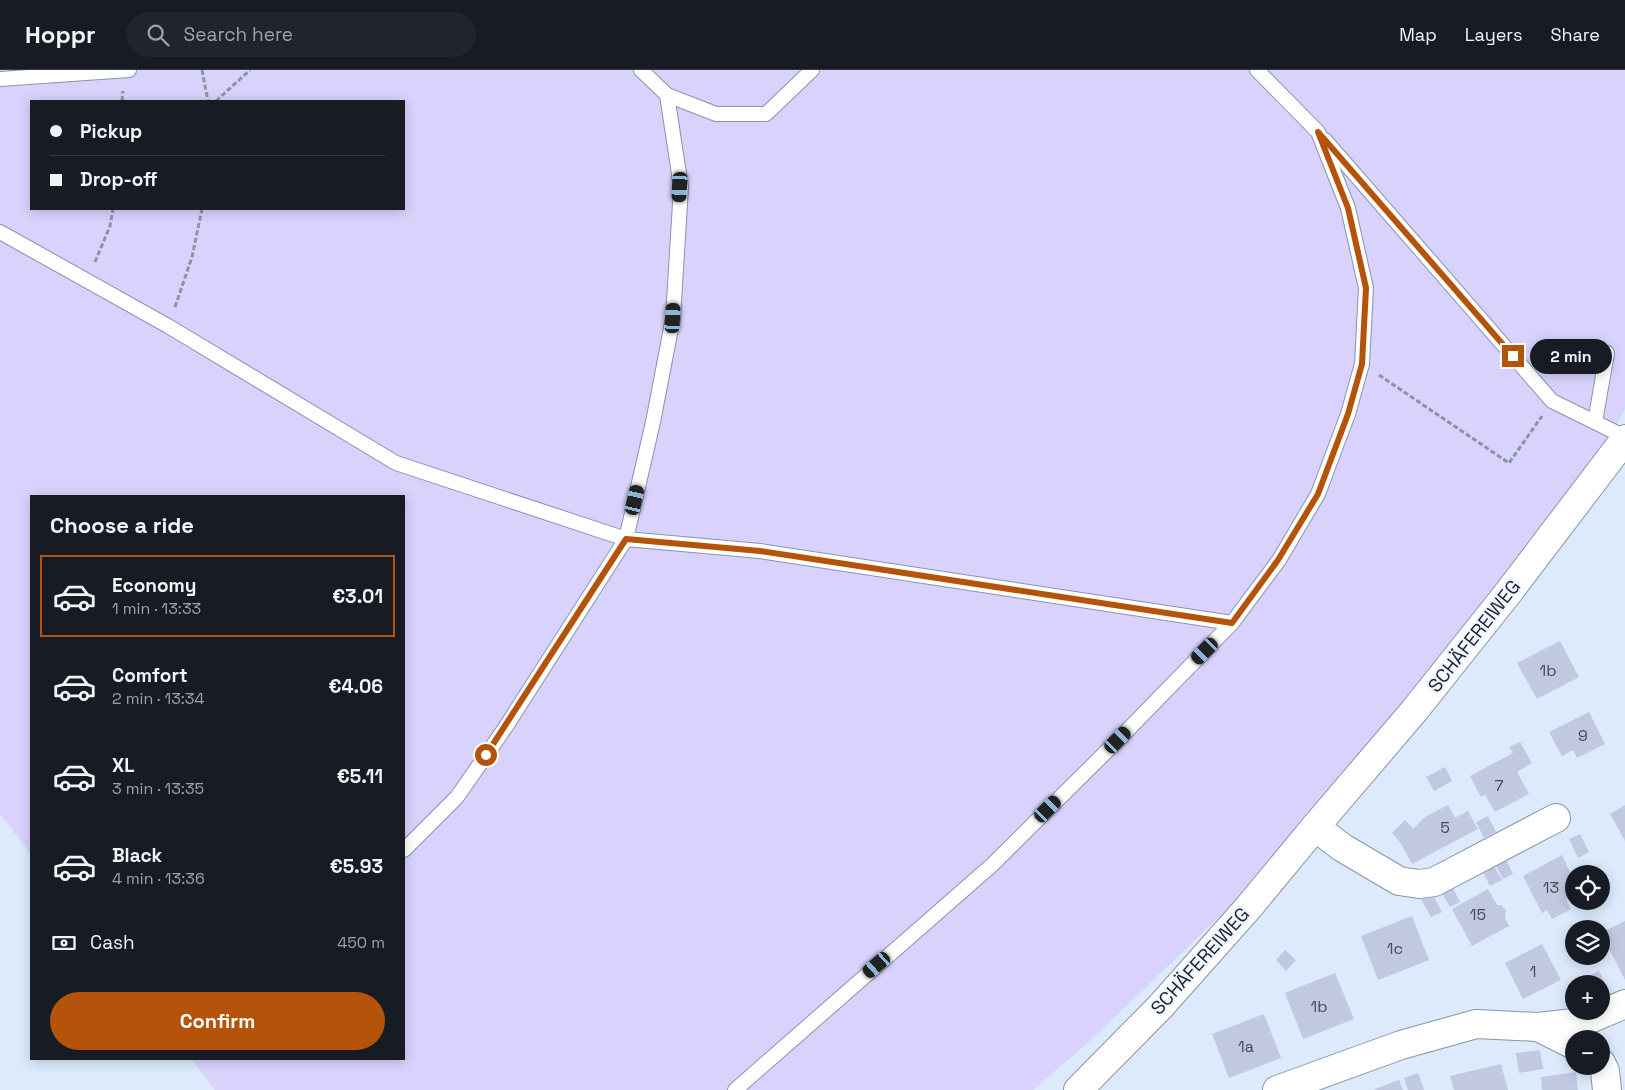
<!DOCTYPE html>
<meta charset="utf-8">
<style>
:root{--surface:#171b24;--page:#20242c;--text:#f1f3f6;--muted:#9ea1a6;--line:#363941;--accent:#b45309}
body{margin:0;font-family:"Space Grotesk",sans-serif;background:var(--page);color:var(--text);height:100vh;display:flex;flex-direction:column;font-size:19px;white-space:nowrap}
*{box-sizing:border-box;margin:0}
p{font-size:16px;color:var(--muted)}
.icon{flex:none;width:28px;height:28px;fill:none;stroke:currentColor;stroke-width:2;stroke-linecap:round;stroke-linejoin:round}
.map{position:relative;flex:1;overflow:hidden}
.drawer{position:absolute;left:30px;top:425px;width:375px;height:565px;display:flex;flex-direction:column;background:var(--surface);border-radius:0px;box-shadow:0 2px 12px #0003}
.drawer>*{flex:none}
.guide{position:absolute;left:30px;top:30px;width:375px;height:110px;border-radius:0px;box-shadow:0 2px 12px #0003;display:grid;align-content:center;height:110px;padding:0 20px;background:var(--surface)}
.buttons{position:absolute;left:1565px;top:795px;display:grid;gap:10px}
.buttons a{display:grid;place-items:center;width:45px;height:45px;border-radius:50%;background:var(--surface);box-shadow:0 2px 12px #0003;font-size:25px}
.end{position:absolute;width:22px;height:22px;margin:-11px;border:6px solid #b45309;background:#fff;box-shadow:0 0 0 2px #fff}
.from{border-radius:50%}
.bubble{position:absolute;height:35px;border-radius:18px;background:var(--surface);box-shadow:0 2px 12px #0003;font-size:16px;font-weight:800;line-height:35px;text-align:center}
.car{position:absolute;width:15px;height:30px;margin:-15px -8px;border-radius:6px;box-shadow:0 0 4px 1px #0007;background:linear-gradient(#222 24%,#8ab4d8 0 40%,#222 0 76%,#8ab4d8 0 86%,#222 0)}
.guide b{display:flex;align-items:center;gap:18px;height:48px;font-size:19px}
.guide b+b{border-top:1px solid var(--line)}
.guide i{width:12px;height:12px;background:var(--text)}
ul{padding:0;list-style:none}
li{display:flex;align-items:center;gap:15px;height:82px;margin:0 10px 8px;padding:0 10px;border:2px solid transparent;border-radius:0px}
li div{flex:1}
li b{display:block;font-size:19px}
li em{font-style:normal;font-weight:800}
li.selected{border-color:var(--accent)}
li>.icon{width:45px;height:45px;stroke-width:1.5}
h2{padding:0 20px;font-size:22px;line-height:60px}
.pay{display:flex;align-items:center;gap:12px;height:55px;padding:0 20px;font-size:19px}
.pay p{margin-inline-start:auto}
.cta{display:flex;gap:10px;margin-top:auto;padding:10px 20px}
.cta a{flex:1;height:58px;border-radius:30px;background:var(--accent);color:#fff;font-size:20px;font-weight:800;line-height:58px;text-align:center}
header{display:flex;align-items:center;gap:30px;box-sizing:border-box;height:70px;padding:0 25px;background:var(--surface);border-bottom:1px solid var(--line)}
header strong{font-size:24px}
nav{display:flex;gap:28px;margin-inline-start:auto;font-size:18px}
.search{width:350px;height:45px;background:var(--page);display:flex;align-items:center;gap:12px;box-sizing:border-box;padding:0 18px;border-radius:28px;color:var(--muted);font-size:19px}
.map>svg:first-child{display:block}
.green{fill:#d9d2fd;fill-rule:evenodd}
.building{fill:#c1c8e1}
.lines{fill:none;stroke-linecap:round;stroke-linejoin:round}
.lane-casing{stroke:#8596aa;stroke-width:16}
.street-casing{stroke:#8596aa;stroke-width:30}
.path{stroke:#8a95a2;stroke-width:3;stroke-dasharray:5 2.5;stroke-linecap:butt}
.lane{stroke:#fff;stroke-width:14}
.street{stroke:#fff;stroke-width:28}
.route{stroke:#b45309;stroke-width:6}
.labels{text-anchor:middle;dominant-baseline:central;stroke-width:5;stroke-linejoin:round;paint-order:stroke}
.number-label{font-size:16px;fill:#444b57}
.street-label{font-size:19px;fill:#1b2129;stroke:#eff6ff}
</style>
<header>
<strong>Hoppr</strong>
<div class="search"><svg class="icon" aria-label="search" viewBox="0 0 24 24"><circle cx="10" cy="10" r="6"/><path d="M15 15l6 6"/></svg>Search here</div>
<nav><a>Map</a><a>Layers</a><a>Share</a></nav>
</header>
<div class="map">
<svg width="1625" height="1020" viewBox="0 0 1625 1020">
<rect width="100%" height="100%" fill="#dceafb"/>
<!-- green -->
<path class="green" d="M 0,0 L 1625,0 L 1625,339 L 1613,361 L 1413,625 L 1247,820 L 1092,969 L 1033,1020 L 215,1020 L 191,989 L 404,989 L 404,426 L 31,426 L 31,784 L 0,744 ZM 31,31 L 404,31 L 404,139 L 31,139 Z"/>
<!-- building -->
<g class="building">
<path d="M 1560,571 L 1579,607 L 1537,629 L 1517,593 Z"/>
<path d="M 1589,642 L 1605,674 L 1577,688 L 1573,680 L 1562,686 L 1549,662 Z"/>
<path d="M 1520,672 L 1532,693 L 1517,702 L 1529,724 L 1495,742 L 1485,725 L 1481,727 L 1470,706 L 1513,683 L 1509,677 Z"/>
<path d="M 1445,697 L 1452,711 L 1434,721 L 1426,707 Z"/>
<path d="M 1448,735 L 1455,748 L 1468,741 L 1478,759 L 1412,794 L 1400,772 L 1392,763 L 1405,750 L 1413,759 L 1425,747 Z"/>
<path d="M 1625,735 L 1625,771 L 1610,744 Z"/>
<path d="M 1488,746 L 1496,762 L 1484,768 L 1476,752 Z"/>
<path d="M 1580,764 L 1589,782 L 1578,788 L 1569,769 Z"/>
<path d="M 1562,785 L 1570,802 L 1575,802 L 1577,804 L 1574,804 L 1574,826 L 1566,830 L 1571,839 L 1552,849 L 1547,840 L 1542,843 L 1523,806 Z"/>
<path d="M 1504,786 L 1513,804 L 1503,809 L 1494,792 Z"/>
<path d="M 1492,793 L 1502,810 L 1490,816 L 1481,798 Z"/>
<path d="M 1451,814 L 1460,832 L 1450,837 L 1440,820 Z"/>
<path d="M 1488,819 L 1497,835 L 1501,835 L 1506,840 L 1505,848 L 1509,856 L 1472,876 L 1452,839 Z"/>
<path d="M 1432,823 L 1442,842 L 1431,847 L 1421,829 Z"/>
<path d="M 1412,846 L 1429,890 L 1378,910 L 1361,866 Z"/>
<path d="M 1625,851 L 1625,910 L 1601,863 Z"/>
<path d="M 1542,874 L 1561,910 L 1523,929 L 1505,893 Z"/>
<path d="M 1285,880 L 1296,890 L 1286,901 L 1276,890 Z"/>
<path d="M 1599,901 L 1609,921 L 1601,925 L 1601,914 L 1576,914 L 1575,912 Z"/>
<path d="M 1335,903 L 1354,949 L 1303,969 L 1285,923 Z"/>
<path d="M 1264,944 L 1281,988 L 1229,1008 L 1212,964 Z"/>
<path d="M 1540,980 L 1543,999 L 1519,1003 L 1516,983 Z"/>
<path d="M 1501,994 L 1508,1020 L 1454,1020 L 1450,1006 Z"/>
<path d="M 1576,1002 L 1578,1020 L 1542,1020 L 1541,1007 Z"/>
<path d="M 1418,1003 L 1424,1020 L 1408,1020 L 1404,1008 Z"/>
<path d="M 1399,1010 L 1403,1020 L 1373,1020 Z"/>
</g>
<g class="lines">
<defs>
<g id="lane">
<path d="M 641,0 L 667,25 L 716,44 L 766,44 L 812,0"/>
<path d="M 0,9 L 129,0"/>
<path d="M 1325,70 L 1552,331 L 1613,361 L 1624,371"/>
<path d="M 0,162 L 168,256 L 396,393 L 626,469 L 760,481 L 1232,553"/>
<path d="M 1595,352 L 1607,283"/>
<path d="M 404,780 L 457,727 L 505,658 L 626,469 L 653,352 L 673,248 L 681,117 L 667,25"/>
<path d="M 735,1020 L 992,795 L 1118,670 L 1232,553 L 1279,490 L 1318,424 L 1348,344 L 1362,294 L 1366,218 L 1348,138 L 1318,62 L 1257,0"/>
</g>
<g id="street">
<path d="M 1315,757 L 1343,778 L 1399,811 L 1419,814 L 1434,812 L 1556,748"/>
<path d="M 1538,957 L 1574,975"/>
<path d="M 1601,993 L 1605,1001 L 1607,1020"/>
<path d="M 1078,1020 L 1160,937 L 1248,838 L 1315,757 L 1414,641 L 1508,523 L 1625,369"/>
<path d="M 1277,1020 L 1401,975 L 1476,954 L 1538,957 L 1583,952 L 1625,934"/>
</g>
</defs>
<!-- lane casing -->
<use href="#lane" class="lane-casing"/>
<!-- street casing -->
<use href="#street" class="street-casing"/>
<!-- path -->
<g class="path">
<path d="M 202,0 L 208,31"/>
<path d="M 122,31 L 123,21"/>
<path d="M 216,31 L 250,0"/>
<path d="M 95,192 L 110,156 L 113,139"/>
<path d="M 175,237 L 192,187 L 202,139"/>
<path d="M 1379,305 L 1509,393 L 1542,346"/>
</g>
<!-- lane -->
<use href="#lane" class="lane"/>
<!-- street -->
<use href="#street" class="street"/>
</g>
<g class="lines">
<!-- route -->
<path class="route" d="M 486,685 L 626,469 L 760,481 L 1232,553 L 1278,490 L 1318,424 L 1348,344 L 1362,294 L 1366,218 L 1348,138 L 1318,62 L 1513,286"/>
</g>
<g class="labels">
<!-- number labels -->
<g class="number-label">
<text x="1548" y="600">1b</text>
<text x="1583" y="665">9</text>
<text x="1499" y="715">7</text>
<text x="1445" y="757">5</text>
<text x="1551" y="817">13</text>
<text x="1478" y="844">15</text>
<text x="1395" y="878">1c</text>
<text x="1533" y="901">1</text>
<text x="1319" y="936">1b</text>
<text x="1246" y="976">1a</text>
</g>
<!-- street labels -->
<g class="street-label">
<text transform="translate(1474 566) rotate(-52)">SCHÄFEREIWEG</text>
<text transform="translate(1200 891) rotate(-48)">SCHÄFEREIWEG</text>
</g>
</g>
</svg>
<div class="buttons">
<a><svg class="icon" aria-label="locate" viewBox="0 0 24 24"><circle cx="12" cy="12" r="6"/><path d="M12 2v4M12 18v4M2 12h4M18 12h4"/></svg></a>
<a><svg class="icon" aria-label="layers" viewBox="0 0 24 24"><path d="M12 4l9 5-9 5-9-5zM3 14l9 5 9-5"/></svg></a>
<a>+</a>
<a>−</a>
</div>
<i class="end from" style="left:486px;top:685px"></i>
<i class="end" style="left:1513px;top:286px"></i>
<div class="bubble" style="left:1530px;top:269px;width:82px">2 min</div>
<i class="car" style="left:680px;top:117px;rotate:183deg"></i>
<i class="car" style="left:673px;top:248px;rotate:3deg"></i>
<i class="car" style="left:635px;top:430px;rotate:13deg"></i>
<i class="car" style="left:1205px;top:581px;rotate:225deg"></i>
<i class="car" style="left:1118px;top:670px;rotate:44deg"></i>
<i class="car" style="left:1048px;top:739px;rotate:45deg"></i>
<i class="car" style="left:877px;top:895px;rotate:229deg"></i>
<div class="guide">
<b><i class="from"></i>Pickup</b>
<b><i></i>Drop-off</b>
</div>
<section class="drawer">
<h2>Choose a ride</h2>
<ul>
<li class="selected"><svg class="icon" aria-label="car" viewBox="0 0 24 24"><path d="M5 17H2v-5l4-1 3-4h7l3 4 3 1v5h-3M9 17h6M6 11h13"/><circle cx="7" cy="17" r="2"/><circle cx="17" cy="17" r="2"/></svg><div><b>Economy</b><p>1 min · 13:33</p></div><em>€3.01</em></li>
<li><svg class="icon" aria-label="car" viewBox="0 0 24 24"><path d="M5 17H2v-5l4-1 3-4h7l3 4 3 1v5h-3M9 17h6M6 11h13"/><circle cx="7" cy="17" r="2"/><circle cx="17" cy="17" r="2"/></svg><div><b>Comfort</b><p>2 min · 13:34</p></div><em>€4.06</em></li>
<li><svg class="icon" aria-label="car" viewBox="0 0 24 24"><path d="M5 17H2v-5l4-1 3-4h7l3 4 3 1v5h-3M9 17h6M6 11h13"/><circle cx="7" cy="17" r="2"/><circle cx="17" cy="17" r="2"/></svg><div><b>XL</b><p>3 min · 13:35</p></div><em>€5.11</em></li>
<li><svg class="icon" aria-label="car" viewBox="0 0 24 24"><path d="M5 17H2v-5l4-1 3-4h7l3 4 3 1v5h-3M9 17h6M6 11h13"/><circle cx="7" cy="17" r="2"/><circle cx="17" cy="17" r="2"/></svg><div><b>Black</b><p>4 min · 13:36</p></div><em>€5.93</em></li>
</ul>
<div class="pay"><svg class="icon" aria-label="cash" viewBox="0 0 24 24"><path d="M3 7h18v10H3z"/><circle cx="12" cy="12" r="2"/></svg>Cash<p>450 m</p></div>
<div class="cta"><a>Confirm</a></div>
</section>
</div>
